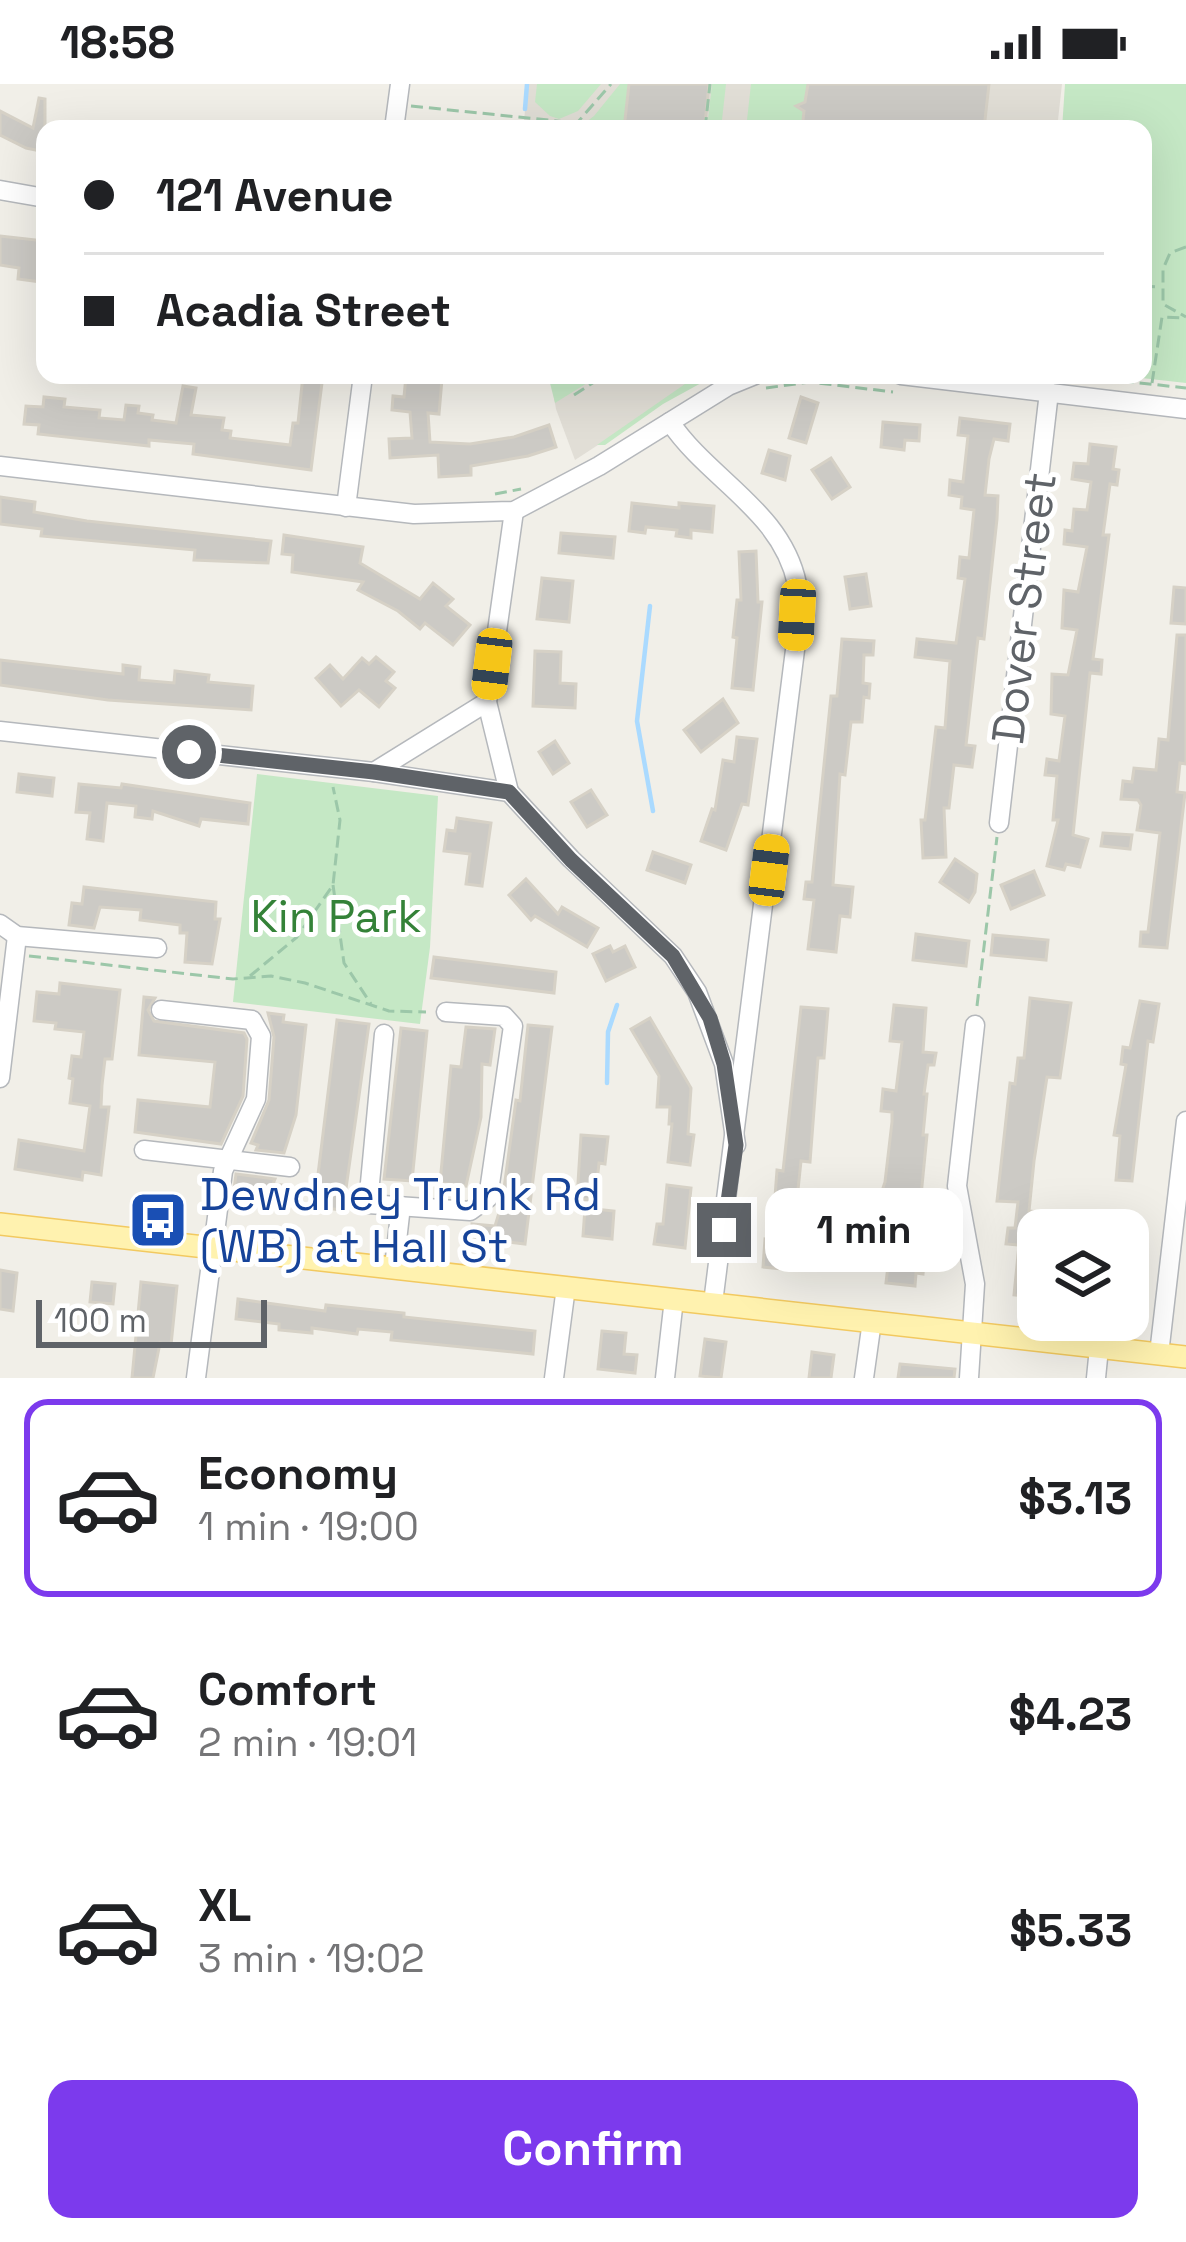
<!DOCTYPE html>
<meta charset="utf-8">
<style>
:root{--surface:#fff;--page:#f2f2f2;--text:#202124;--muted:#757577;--line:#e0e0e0;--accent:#7c3aed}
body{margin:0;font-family:"Space Grotesk",sans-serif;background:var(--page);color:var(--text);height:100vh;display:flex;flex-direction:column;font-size:45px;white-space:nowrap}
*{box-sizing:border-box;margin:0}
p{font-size:39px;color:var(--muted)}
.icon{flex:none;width:66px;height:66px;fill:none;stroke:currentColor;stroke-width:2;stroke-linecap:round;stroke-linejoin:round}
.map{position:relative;height:1294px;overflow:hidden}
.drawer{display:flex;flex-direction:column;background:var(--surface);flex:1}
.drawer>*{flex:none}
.banner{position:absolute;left:36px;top:36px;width:1116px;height:264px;border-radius:24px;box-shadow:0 12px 48px #0002;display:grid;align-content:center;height:264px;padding:0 48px;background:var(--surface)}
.controls{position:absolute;left:1017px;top:1125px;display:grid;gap:24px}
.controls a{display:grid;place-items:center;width:132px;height:132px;border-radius:24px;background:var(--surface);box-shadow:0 12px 48px #0002;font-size:60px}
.scale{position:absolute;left:36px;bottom:30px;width:231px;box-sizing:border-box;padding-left:12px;border:6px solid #5f6368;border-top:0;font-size:33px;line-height:42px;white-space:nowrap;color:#5f6368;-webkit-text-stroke:9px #fff;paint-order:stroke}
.end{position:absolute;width:54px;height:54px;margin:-27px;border:15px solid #5f6368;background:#fff;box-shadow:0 0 0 6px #fff}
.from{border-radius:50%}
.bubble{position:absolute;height:84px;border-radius:24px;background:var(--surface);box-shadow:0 12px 48px #0002;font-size:39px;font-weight:700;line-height:84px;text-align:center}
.car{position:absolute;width:36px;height:72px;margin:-36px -18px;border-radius:15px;box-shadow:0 0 9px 3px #0007;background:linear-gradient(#f5c518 24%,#345 0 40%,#f5c518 0 76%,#345 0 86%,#f5c518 0)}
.banner b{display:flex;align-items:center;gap:42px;height:114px;font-size:45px}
.banner b+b{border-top:3px solid var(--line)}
.banner i{width:30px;height:30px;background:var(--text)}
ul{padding:21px 0 0;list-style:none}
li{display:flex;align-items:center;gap:36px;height:198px;margin:0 24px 18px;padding:0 24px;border:6px solid transparent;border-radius:24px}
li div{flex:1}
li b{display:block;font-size:45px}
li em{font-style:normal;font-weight:700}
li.current{border-color:var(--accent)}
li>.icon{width:108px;height:108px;stroke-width:1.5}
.button{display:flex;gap:24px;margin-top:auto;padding:24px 48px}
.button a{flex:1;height:138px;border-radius:24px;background:var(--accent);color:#fff;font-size:48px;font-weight:700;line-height:138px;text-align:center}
.status{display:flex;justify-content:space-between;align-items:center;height:84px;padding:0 60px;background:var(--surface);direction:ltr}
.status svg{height:33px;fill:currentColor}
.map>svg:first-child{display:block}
.education{fill:#e1ded6}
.green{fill:#c5e8c5}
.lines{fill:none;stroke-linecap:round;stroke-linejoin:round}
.stream{stroke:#aadaff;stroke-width:4.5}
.building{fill:#cccac5;stroke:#d6d1c6;stroke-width:3}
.minor-casing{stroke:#b5b8bc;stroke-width:21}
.major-casing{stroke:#f2c960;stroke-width:24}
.path{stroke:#9cc7a9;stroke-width:3;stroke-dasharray:12 6;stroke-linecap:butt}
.minor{stroke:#fff;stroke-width:18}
.major{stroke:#fff2af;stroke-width:21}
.route{stroke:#5f6368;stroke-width:15}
.labels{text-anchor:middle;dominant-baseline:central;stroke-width:10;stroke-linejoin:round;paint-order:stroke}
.street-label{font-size:45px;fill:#5f6368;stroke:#fff}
.park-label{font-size:45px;fill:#348238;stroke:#fff}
.transit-label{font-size:45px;fill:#164399;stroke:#fff;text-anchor:start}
</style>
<div class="status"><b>18:58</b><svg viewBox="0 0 49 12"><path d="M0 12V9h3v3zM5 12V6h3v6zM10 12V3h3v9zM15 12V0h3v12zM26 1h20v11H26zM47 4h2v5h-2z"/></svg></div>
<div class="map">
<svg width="1186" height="1294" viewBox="0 0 1186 1294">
<rect width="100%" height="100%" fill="#f1efe8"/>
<!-- education -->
<g class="education">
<path d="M 528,0 L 1062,0 L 1057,45 L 523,45 Z"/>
<path d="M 550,291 L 705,291 L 575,376 L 556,325 Z"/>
</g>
<!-- green -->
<g class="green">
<path d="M 537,0 L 601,0 L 578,27 L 559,35 L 550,32 L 535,18 Z"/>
<path d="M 620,0 L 629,0 L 624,45 L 577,45 L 594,32 Z"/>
<path d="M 712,0 L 726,0 L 721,45 L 707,45 Z"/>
<path d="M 751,0 L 808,0 L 802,45 L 746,45 Z"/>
<path d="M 1065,0 L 1186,0 L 1186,299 L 1115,291 L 1143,291 L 1143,45 L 1062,45 Z"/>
<path d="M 548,291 L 600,291 L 555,319 Z"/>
<path d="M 698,291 L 705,291 L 703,298 L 663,320 L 605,361 L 597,361 Z"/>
<path d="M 257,690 L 438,712 L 430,863 L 420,940 L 233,918 Z"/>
</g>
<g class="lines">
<!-- stream -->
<g class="stream">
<path d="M 525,25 L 527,0"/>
<path d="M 524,45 L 524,41"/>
<path d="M 650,522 L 637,637 L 653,727"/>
<path d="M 607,999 L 608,948 L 617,921"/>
</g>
</g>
<!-- building -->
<g class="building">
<path d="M 629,0 L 709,0 L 705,40 L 695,38 L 694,45 L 624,45 Z"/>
<path d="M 808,0 L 989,0 L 984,45 L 802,45 L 804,27 L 796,22 L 805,18 Z"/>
<path d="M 39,14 L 45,15 L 45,68 L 26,64 L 0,51 L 0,27 L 33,44 Z"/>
<path d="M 0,152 L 45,157 L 41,198 L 18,195 L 19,184 L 0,181 Z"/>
<path d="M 303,291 L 323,291 L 311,386 L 193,370 L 194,360 L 149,356 L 149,362 L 38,350 L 39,341 L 24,340 L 26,322 L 43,323 L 44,313 L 65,315 L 64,323 L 100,326 L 99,334 L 124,336 L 126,321 L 139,322 L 138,329 L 153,331 L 152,336 L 176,339 L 183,302 L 196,304 L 191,331 L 224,334 L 222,346 L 231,347 L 230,354 L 290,361 L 293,339 L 298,339 Z"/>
<path d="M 406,292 L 442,295 L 439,330 L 428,329 L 430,358 L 470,360 L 514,353 L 549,341 L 556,363 L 528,372 L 471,382 L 471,391 L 439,393 L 438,371 L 390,374 L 389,355 L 412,354 L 410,328 L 392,326 L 393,312 L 404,313 Z"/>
<path d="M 801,313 L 818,319 L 806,359 L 789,354 Z"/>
<path d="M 960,334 L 1010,340 L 1008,357 L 994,355 L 989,375 L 985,411 L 998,412 L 997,435 L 984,555 L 978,554 L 966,661 L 975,662 L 972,683 L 954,681 L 949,724 L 944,724 L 946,773 L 923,774 L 921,736 L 925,736 L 936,643 L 945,644 L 950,577 L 915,573 L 917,555 L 956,559 L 965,495 L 958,494 L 960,473 L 969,474 L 974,426 L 961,424 L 962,413 L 949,411 L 950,396 L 963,398 L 968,352 L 958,351 Z"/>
<path d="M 883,338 L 920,341 L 919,357 L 905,356 L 904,366 L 881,363 Z"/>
<path d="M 1090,360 L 1116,363 L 1113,385 L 1119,386 L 1117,401 L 1110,400 L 1103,451 L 1109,451 L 1093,575 L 1102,576 L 1101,590 L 1090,589 L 1073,751 L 1088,755 L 1080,783 L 1066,780 L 1064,786 L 1047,782 L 1058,736 L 1053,736 L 1057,692 L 1045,691 L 1047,675 L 1059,677 L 1065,632 L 1051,630 L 1052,590 L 1068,591 L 1077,546 L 1062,544 L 1064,506 L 1078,508 L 1087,463 L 1064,460 L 1065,446 L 1072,447 L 1074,425 L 1087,426 L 1091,398 L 1072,395 L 1074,379 L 1088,380 Z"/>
<path d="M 769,366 L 790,372 L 785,396 L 762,389 Z"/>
<path d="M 831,374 L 850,403 L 832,415 L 812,386 Z"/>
<path d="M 0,413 L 35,418 L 34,428 L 87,437 L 271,457 L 268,479 L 194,476 L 195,466 L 41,452 L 42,445 L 0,440 Z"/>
<path d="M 632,419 L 679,424 L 679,419 L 714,422 L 712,448 L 691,446 L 691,454 L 676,452 L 677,446 L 646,443 L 645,449 L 629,447 Z"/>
<path d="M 561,449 L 615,453 L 613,474 L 559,469 Z"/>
<path d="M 284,451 L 363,463 L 360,479 L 420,515 L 433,499 L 453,515 L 446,522 L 470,541 L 453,561 L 425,539 L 420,545 L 398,527 L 358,506 L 363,498 L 292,488 L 293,471 L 282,470 Z"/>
<path d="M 756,467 L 758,518 L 762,518 L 753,606 L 732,604 L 737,554 L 733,553 L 737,516 L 741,516 L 739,468 Z"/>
<path d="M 866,490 L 871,522 L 850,525 L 845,493 Z"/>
<path d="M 542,494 L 573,497 L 569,538 L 537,535 Z"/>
<path d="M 1174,503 L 1186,504 L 1186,540 L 1171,539 Z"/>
<path d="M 1177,551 L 1186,551 L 1186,680 L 1180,679 L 1177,708 L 1185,709 L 1167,864 L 1140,862 L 1141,848 L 1148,848 L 1160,749 L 1137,746 L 1141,721 L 1138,716 L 1121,715 L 1123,697 L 1132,698 L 1134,684 L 1156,686 L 1159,655 L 1168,656 Z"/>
<path d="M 842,555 L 874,557 L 873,571 L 864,571 L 863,599 L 870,600 L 869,614 L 864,613 L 862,638 L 851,638 L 845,691 L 840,690 L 833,801 L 853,803 L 850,833 L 840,832 L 836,868 L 808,865 L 814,816 L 804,815 L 806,798 L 812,798 L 831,612 L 837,612 Z"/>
<path d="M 535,567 L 561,568 L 560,599 L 576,600 L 575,624 L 533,622 Z"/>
<path d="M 376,573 L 394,588 L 386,597 L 395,604 L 379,623 L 359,606 L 341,622 L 316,594 L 330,581 L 343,595 L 362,574 L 369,580 Z"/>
<path d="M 0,576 L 123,590 L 123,581 L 140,583 L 139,596 L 174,599 L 175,587 L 209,591 L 208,598 L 253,602 L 251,626 L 108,616 L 0,601 Z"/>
<path d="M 723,615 L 738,639 L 701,668 L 684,646 Z"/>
<path d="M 737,653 L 757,655 L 748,721 L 742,720 L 726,766 L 701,757 L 712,725 L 715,726 L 723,676 L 734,678 Z"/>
<path d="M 555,657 L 569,679 L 553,690 L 539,668 Z"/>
<path d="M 19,690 L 54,694 L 52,712 L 17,708 Z"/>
<path d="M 79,700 L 121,704 L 122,700 L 250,719 L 248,740 L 201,735 L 199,742 L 153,727 L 152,735 L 135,733 L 136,722 L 107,719 L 103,757 L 87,755 L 90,729 L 76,728 Z"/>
<path d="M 591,706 L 607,731 L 587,743 L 571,718 Z"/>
<path d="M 457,734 L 491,739 L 482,802 L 466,800 L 470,770 L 444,767 L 447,746 L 455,747 Z"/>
<path d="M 1103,749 L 1132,751 L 1130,765 L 1101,762 Z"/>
<path d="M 653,768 L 691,781 L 685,799 L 647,786 Z"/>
<path d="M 955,775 L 977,790 L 975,808 L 969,818 L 940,798 Z"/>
<path d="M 1034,787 L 1044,811 L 1011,825 L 1001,801 Z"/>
<path d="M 526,795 L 558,830 L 562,823 L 598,844 L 587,863 L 535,832 L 531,836 L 509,811 Z"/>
<path d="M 84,803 L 216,818 L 215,835 L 220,835 L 212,880 L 185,878 L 187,849 L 180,849 L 180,841 L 140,836 L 141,826 L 100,823 L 94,844 L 69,841 L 72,819 L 82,820 Z"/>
<path d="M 916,850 L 969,857 L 966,882 L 913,876 Z"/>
<path d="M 993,851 L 1048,856 L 1046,876 L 991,871 Z"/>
<path d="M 610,862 L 613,868 L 625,862 L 635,883 L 606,897 L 593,870 Z"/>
<path d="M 434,873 L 556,888 L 554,909 L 431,894 Z"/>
<path d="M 60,899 L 120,906 L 112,975 L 105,975 L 102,1001 L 101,1023 L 109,1023 L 101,1091 L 83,1088 L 82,1096 L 15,1085 L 19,1056 L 84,1067 L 90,1022 L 70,1019 L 73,995 L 69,994 L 72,972 L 81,973 L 84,948 L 55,945 L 56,939 L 34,937 L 37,908 L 59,910 Z"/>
<path d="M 144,913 L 155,914 L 148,926 L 154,937 L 244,949 L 247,955 L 243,1012 L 221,1060 L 135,1048 L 138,1016 L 210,1023 L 215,978 L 139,971 Z"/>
<path d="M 1030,914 L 1071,919 L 1060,994 L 1047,993 L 1034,1077 L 1029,1127 L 1048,1129 L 1047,1146 L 1038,1146 L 1037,1213 L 1014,1211 L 1019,1161 L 1006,1160 L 1008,1144 L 1015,1144 L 1018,1118 L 997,1117 L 1010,999 L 1015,1000 L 1018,974 L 1024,974 Z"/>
<path d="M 1140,917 L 1159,920 L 1153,958 L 1148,957 L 1132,1097 L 1116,1096 L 1120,1052 L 1114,1051 L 1126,981 L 1121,980 L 1123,963 L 1130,964 Z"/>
<path d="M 894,921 L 926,924 L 923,968 L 936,969 L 934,981 L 928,981 L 924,1010 L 927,1010 L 923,1051 L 927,1051 L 919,1132 L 924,1133 L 923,1150 L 927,1151 L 923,1190 L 916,1189 L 915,1202 L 886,1199 L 890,1164 L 883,1163 L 888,1119 L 872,1118 L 874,1106 L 882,1107 L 885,1098 L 892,1038 L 892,1028 L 881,1027 L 883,1005 L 896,1007 L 902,958 L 890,957 Z"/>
<path d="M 801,923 L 828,925 L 824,974 L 818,974 L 810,1078 L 801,1077 L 797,1115 L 775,1113 L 777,1086 L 783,1087 Z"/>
<path d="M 268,929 L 284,931 L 283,938 L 306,941 L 296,1031 L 284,1069 L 256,1066 L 258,1061 L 251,1059 L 269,1016 L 274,953 Z"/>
<path d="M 650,934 L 691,1004 L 688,1050 L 694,1051 L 690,1081 L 668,1078 L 672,1040 L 669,1040 L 670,1023 L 657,1023 L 659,992 L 631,945 Z"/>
<path d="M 337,936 L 369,940 L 343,1126 L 314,1123 Z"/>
<path d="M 528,941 L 552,943 L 525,1160 L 471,1154 L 472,1140 L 495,1142 L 502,1119 L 516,1016 L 520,1017 Z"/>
<path d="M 466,943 L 495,945 L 490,981 L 482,980 L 481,1033 L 466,1102 L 440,1099 L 451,982 L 461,983 Z"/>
<path d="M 401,944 L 427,947 L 412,1097 L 384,1095 Z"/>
<path d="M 581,1051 L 608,1053 L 605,1080 L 599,1079 L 595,1116 L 577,1115 Z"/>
<path d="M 236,1090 L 275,1095 L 273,1100 L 291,1102 L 289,1125 L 232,1121 Z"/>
<path d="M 667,1101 L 691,1104 L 685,1164 L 654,1160 L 657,1140 L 663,1140 Z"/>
<path d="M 797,1120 L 819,1122 L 816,1150 L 794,1148 Z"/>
<path d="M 585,1124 L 614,1127 L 612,1155 L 583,1152 Z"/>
<path d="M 765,1155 L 796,1158 L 793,1186 L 763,1183 Z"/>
<path d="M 0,1186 L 17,1189 L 13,1227 L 0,1225 Z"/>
<path d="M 92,1198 L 115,1200 L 113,1220 L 90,1218 Z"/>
<path d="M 141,1198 L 177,1202 L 171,1261 L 160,1259 L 153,1294 L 132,1294 Z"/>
<path d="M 238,1215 L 325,1227 L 326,1221 L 404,1229 L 404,1233 L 535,1247 L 533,1270 L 391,1256 L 392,1248 L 358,1245 L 357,1250 L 312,1244 L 312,1249 L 279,1246 L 279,1240 L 236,1235 Z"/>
<path d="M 602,1247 L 626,1249 L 624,1270 L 637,1271 L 635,1289 L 598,1285 Z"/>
<path d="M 705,1255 L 726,1258 L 721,1294 L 700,1292 Z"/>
<path d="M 812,1268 L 834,1271 L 831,1294 L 809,1294 Z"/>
<path d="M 900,1280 L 955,1285 L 954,1294 L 898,1294 Z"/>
</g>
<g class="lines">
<defs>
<g id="minor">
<path d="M 394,45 L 400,0"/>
<path d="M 0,106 L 45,114"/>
<path d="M 901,291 L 1186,325"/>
<path d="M 670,338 C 709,396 782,427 797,500 C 801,518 797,539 796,558 L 713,1219"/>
<path d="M 0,382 L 414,430 L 514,427 L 599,382 L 728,302 L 755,291"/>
<path d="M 346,423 L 363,291"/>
<path d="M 0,647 L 374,688 L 509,708 L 571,775 L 673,872 L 697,908 L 724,980 L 736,1061"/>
<path d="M 374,688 L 487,618"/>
<path d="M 509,708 L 487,618 L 514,427"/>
<path d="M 999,739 L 1049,308"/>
<path d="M 0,840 L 17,852 L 157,864"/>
<path d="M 161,926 L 252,936 L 261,952 L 256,1015 L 223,1087 L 196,1294"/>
<path d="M 384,950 L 368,1120 L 470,1127 L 488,1114 L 513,942 L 504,932 L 446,928"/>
<path d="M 0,994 L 17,852"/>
<path d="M 144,1066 L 290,1083"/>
<path d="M 394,1183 L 401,1122"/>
<path d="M 1159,1270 L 1186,1037"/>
<path d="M 554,1294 L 566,1203"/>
<path d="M 665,1294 L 674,1215"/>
<path d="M 864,1294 L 872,1237"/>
<path d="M 969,1294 L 975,1200 L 957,1102 L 975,941"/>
<path d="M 1096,1294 L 1099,1264"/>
</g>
<path id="major" d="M 0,1140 L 1186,1273"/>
</defs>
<!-- minor casing -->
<use href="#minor" class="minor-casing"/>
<!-- major casing -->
<use href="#major" class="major-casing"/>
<!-- path -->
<g class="path">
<path d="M 411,22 L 577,39 L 611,0"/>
<path d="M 705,45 L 710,0"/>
<path d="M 1186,163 L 1170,169 L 1163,185 L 1163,220 L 1186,233"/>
<path d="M 1143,202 L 1159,203"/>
<path d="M 1068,291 L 1186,304"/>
<path d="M 1152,299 L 1162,233 L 1182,234"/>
<path d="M 766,304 L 810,298 L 893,308"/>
<path d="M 574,311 L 605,291"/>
<path d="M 495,410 L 521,405"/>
<path d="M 333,801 L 344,879 L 371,920"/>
<path d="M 29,872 L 233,895 L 271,892 L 305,899 L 389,927 L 426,928"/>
<path d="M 250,892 L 297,853 L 333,801 L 340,736 L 333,703"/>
<path d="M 977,922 L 997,753"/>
</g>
<!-- minor -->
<use href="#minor" class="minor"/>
<!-- major -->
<use href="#major" class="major"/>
</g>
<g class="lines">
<!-- route -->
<path class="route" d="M 189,668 L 374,688 L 509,708 L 571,776 L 673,872 L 710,934 L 724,980 L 736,1061 L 724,1146"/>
</g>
<!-- icons -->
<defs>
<symbol id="bus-square" viewBox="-11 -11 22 22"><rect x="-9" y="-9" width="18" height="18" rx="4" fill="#1a4fb4" stroke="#fff"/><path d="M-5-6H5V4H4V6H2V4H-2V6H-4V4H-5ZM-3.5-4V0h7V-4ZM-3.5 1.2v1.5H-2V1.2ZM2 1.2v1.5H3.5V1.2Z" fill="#fff"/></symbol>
</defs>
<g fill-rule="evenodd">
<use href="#bus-square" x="125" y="1103" width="66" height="66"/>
</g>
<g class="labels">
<!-- street labels -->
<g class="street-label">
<text transform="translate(1024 524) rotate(-83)">Dover Street</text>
</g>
<!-- park labels -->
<g class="park-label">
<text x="336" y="832">Kin Park</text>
</g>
<!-- transit labels -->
<g class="transit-label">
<text x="200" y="1110">Dewdney Trunk Rd<tspan x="200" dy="52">(WB) at Hall St</tspan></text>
</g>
</g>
</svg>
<div class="controls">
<a><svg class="icon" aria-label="layers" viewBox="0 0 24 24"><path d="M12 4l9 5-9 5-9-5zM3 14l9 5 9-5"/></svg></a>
</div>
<div class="scale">100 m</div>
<i class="end from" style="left:189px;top:668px"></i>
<i class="end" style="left:724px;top:1146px"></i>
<div class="bubble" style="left:765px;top:1104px;width:198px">1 min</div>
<i class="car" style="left:797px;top:531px;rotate:183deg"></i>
<i class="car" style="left:492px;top:580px;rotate:187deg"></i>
<i class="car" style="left:769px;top:786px;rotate:7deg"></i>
<div class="banner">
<b><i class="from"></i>121 Avenue</b>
<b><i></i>Acadia Street</b>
</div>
</div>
<section class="drawer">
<ul>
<li class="current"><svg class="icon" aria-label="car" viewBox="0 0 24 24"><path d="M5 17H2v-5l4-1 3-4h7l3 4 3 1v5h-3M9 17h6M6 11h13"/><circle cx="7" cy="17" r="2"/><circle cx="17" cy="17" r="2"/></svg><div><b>Economy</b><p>1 min · 19:00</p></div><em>$3.13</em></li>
<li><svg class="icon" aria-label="car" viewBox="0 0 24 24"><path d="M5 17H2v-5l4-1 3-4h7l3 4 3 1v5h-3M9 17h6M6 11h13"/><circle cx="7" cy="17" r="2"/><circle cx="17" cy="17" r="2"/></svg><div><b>Comfort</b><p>2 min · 19:01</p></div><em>$4.23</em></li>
<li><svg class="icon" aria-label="car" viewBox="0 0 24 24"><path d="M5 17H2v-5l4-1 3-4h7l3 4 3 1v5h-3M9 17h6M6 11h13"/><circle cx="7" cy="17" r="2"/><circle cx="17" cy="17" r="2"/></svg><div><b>XL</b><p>3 min · 19:02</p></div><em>$5.33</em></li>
</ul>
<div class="button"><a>Confirm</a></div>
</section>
